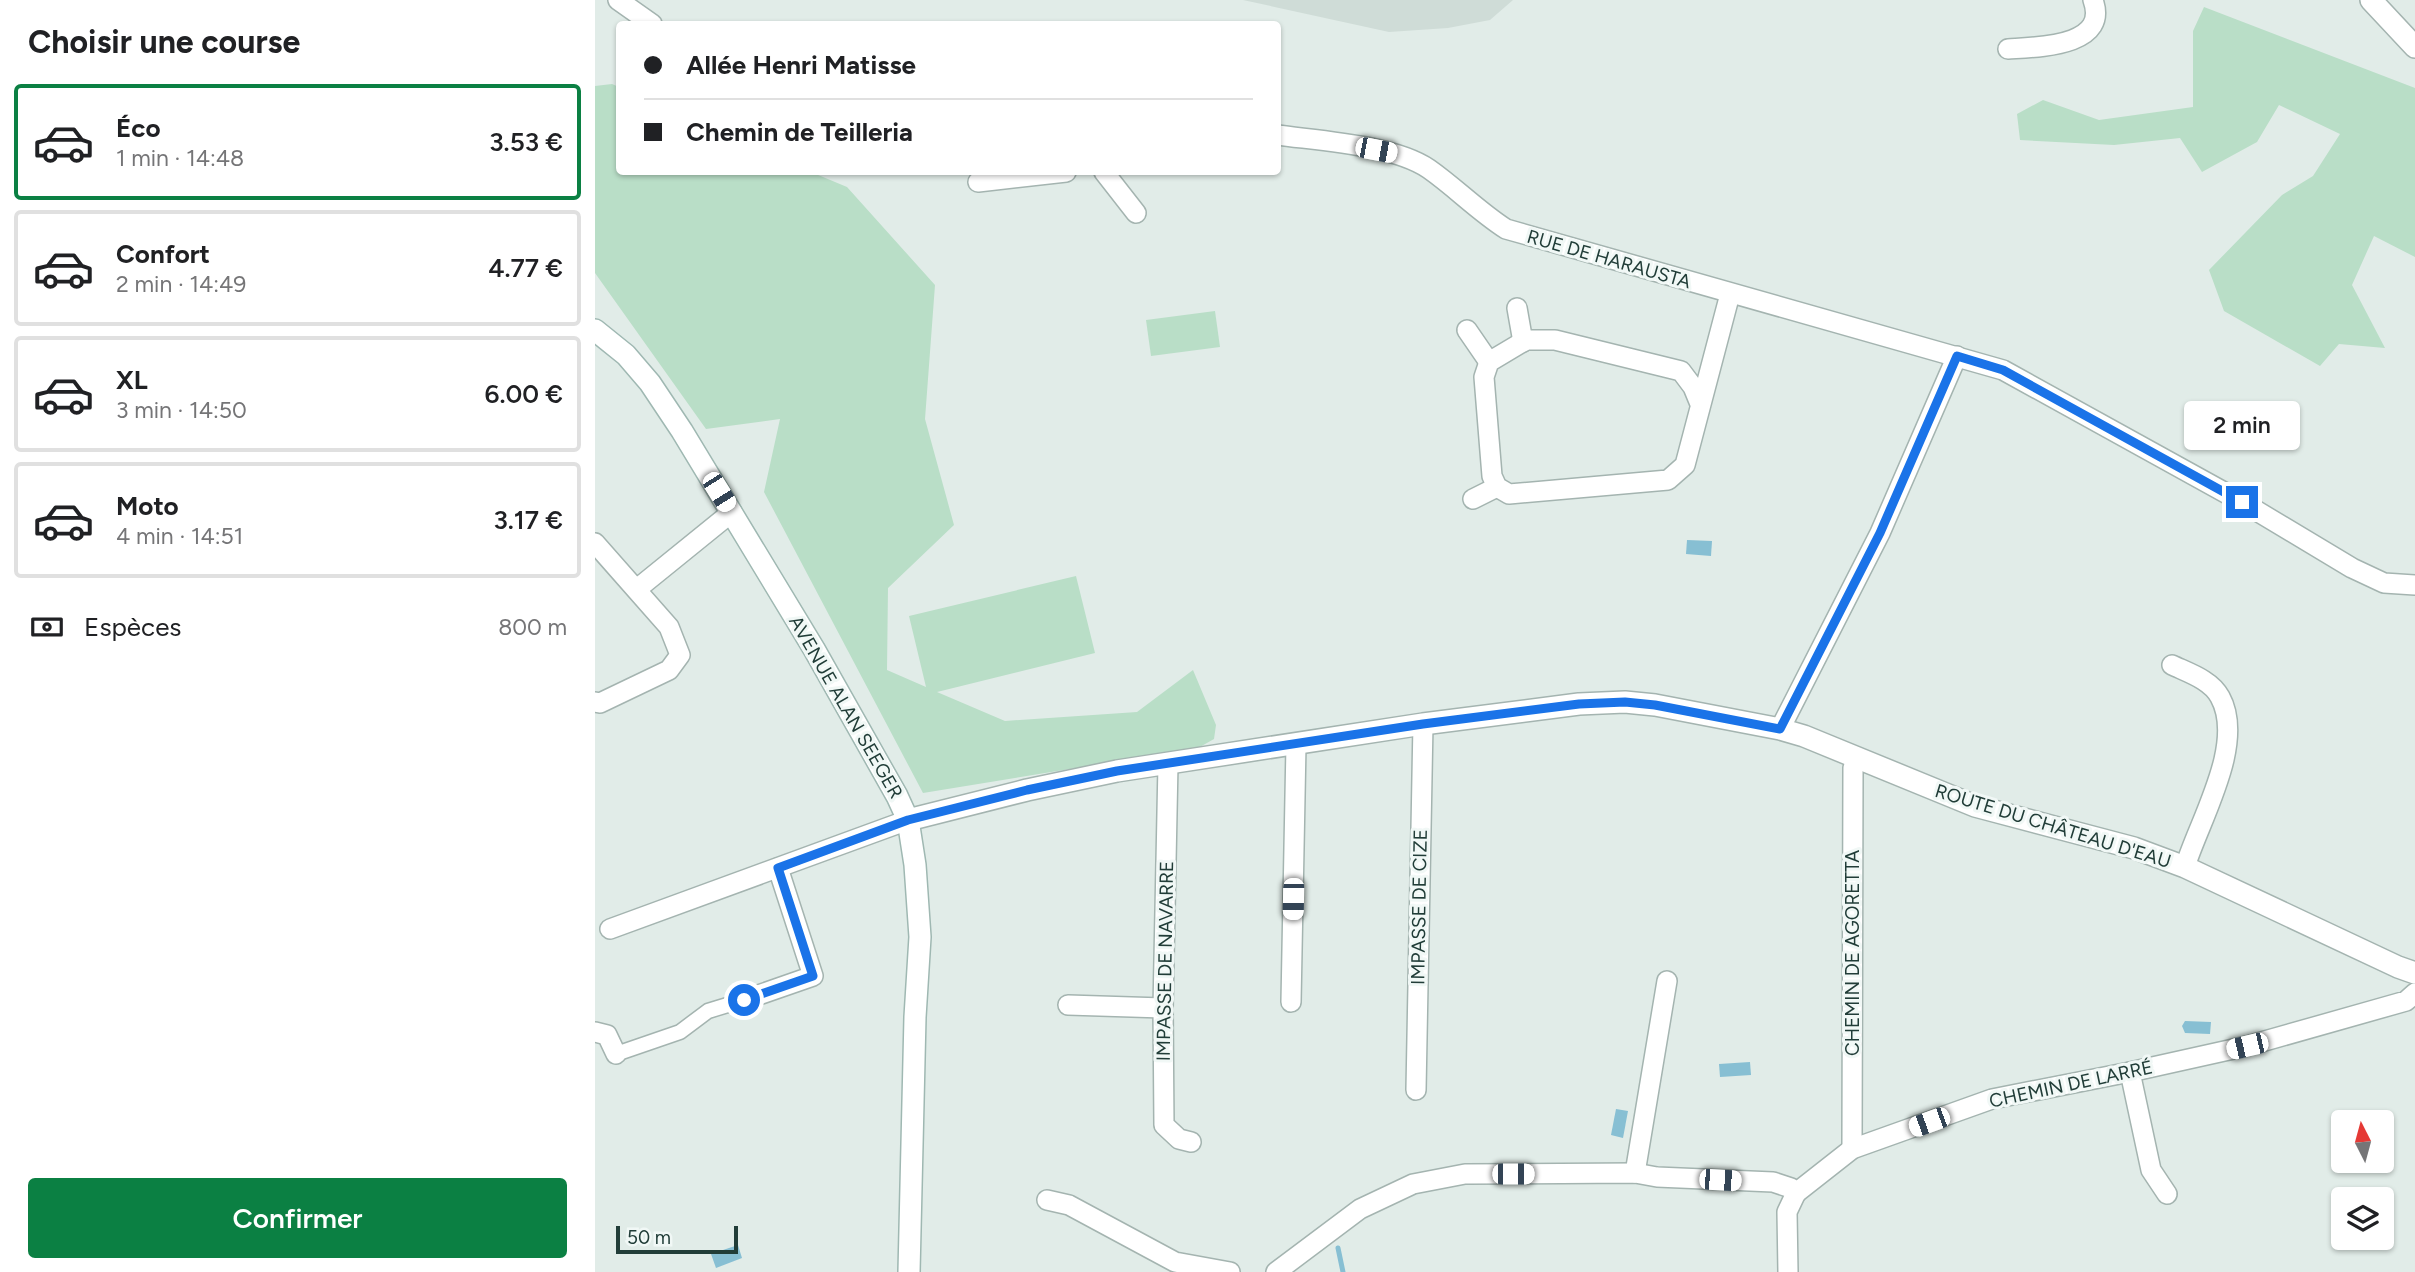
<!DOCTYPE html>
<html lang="fr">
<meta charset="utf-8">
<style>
:root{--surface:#fff;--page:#f2f2f2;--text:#202124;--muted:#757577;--line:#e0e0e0;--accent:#0b8043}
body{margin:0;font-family:Figtree,sans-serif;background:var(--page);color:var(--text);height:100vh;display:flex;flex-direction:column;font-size:26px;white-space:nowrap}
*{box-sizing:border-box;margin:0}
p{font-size:23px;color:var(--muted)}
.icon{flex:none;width:38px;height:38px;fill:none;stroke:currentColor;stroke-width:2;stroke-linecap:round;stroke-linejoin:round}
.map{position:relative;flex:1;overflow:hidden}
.drawer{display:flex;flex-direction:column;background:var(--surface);width:595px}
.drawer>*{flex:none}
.top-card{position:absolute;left:21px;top:21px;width:665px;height:154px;border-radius:7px;box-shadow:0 2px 5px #0004;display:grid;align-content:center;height:154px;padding:0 28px;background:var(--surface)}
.needle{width:46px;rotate:354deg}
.buttons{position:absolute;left:1736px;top:1110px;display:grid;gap:14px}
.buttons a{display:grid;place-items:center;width:63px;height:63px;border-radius:7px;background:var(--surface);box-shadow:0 2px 5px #0004;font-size:35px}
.scale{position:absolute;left:21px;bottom:18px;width:122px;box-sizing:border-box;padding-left:7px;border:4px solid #213d38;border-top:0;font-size:19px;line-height:24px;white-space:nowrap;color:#213d38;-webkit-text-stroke:5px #f1f8f6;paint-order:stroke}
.end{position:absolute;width:32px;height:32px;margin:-16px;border:9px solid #1a73e8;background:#fff;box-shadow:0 0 0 4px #fff}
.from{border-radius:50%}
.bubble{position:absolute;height:49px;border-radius:7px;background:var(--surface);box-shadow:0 2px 5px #0004;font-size:23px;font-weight:600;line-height:49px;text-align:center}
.car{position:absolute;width:21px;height:42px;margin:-21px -10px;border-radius:9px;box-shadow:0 0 5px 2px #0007;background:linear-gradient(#fff 24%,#345 0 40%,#fff 0 76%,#345 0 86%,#fff 0)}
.top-card b{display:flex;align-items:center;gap:24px;height:66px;font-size:26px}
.top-card b+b{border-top:2px solid var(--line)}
.top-card i{width:18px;height:18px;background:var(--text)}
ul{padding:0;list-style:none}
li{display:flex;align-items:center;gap:21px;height:116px;margin:0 14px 10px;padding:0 14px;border:4px solid var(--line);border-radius:7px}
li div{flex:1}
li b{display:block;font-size:26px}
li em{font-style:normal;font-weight:600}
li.selected{border-color:var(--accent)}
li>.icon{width:63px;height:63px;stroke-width:1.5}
h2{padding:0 28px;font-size:32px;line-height:84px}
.pay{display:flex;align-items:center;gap:18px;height:77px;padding:0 28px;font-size:26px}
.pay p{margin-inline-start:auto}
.action{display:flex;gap:14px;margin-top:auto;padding:14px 28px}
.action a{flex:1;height:80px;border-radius:7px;background:var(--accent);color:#fff;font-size:28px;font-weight:600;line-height:80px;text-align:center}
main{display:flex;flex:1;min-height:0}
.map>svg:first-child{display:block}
.built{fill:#cfdcd7}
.green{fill:#b9dec7}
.water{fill:#87bfd3}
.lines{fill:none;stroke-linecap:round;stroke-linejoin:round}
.stream{stroke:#87bfd3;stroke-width:5}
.pedestrian-casing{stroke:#a4b4b0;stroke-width:17}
.minor-casing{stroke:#a4b4b0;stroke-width:22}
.tertiary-casing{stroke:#a4b4b0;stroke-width:24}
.secondary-casing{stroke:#9fb8b2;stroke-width:24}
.pedestrian{stroke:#fff;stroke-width:14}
.minor{stroke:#fff;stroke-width:19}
.tertiary{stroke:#fff;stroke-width:21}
.secondary{stroke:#fff;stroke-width:21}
.route{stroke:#1a73e8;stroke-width:9}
.labels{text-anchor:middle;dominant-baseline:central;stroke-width:6;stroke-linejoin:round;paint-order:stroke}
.street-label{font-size:19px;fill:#213d38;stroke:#f1f8f6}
</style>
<main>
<section class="drawer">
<h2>Choisir une course</h2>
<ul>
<li class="selected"><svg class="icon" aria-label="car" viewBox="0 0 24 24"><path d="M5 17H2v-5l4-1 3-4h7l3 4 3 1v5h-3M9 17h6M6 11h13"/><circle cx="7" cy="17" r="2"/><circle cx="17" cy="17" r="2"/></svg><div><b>Éco</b><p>1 min · 14:48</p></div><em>3.53 €</em></li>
<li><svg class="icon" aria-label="car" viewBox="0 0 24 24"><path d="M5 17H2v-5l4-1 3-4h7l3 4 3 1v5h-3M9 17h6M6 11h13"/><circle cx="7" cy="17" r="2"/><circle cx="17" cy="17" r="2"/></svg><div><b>Confort</b><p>2 min · 14:49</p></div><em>4.77 €</em></li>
<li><svg class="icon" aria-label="car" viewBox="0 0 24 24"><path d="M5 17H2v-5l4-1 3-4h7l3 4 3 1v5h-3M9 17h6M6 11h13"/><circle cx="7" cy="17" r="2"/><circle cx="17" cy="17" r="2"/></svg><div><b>XL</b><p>3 min · 14:50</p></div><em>6.00 €</em></li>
<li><svg class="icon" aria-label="car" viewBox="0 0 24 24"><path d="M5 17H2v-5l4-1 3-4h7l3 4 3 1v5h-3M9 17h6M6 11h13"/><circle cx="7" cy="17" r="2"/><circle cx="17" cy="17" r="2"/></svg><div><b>Moto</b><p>4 min · 14:51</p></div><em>3.17 €</em></li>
</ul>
<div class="pay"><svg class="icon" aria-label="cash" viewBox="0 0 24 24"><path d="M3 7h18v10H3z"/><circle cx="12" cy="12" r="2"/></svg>Espèces<p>800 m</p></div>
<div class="action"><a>Confirmer</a></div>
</section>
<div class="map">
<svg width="1820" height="1272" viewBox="0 0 1820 1272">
<rect width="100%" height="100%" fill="#e1ece8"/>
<!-- built -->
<path class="built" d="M 648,0 L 918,0 L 895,20 L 853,28 L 794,32 Z"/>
<!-- green -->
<g class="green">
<path d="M 1609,7 L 1820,88 L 1820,257 L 1779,236 L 1757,285 L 1790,348 L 1744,344 L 1725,366 L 1629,311 L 1614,270 L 1687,195 L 1718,176 L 1745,134 L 1684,105 L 1662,142 L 1607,172 L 1585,138 L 1519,145 L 1425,140 L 1422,114 L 1448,100 L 1504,120 L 1598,107 L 1598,31 Z"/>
<path d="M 17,84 L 24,87 L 24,172 L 216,172 L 252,187 L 340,285 L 330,419 L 359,525 L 293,588 L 292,670 L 331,687 L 314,616 L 481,576 L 500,653 L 342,692 L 410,721 L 542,712 L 598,670 L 621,725 L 619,739 L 603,748 L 328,793 L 169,492 L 185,419 L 111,429 L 0,273 L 0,86 Z"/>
<path d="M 620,311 L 625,347 L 556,356 L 551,320 Z"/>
</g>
<!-- water -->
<g class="water">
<path d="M 1092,540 L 1117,541 L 1116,556 L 1091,554 Z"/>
<path d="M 1590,1021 L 1616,1022 L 1615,1034 L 1590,1033 L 1587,1026 Z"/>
<path d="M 1155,1062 L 1156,1075 L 1125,1077 L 1124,1064 Z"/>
<path d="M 1021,1109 L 1033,1111 L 1028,1138 L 1016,1135 Z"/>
<path d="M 143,1245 L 147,1258 L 121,1268 L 116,1254 Z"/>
</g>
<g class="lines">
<!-- stream -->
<path class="stream" d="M 743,1248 L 748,1272"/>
<defs>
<path id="pedestrian" d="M 21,1054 L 85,1032 L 113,1011 L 149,1000"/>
<g id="minor">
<path d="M 23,0 L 57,24"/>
<path d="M 1413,49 C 1442,47 1515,47 1498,0"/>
<path d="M 682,135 C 726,141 799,145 834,169 C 861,188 883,211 911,229 L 1408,370 L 1647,502 L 1757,568 L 1789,583 L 1820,585"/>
<path d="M 509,172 L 541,213"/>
<path d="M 383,182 L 471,172"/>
<path d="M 922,308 L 928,342"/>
<path d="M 872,330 L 894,362"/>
<path d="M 1105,404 L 1098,387 L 1086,371 L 960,340 L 931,340 L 894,362 L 889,377 L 897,476 L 902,487 L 914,494 L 1073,480 L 1090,465 L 1135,294"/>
<path d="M 878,499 L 902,487"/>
<path d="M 0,543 L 74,627 L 85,655 L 74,670 L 5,703 L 0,702"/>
<path d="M 42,589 L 137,512"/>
<path d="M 1577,665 C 1594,673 1616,680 1625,697 C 1651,744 1604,821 1590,867"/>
<path d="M 1185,729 L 1285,533 L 1362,356"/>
<path d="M 573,764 L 568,1008 L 569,1125 L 584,1139 L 596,1142"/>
<path d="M 15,929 L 313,820"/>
<path d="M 149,1000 L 218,976 L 183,868"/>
<path d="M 696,1002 L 701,745"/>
<path d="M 473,1005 L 568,1008"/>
<path d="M 0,1032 L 12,1035 L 21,1054"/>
<path d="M 1535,1072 L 1556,1170 L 1572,1194"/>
<path d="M 821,1090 L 828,724"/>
<path d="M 1257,1149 L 1258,768 L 1262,758"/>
<path d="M 1040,1173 L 1072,981"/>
<path d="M 452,1200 L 474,1205 L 580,1262 L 635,1272"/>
<path d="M 681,1272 L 765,1209 L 818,1184 L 870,1174 L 1040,1173 L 1062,1177 L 1178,1182 L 1196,1188 L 1201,1193 L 1257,1149 L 1397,1099 L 1535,1072 L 1652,1046 L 1811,1001 L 1820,993"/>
<path d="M 1193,1272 L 1192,1212 L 1201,1193"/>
</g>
<g id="tertiary">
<path d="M 1776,0 L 1820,47"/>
<path d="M 313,820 L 432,790 L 522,771 L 828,724 L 984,704 L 1030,702 L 1060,705 L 1185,729 L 1209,736 L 1380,806 L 1539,848 L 1590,867 L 1803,967 L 1820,973"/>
</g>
<path id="secondary" d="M 0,330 L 31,355 L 55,383 L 87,431 L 219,649 L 302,796 L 313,820 L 320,865 L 325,937 L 320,1017 L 314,1272"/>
</defs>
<!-- pedestrian casing -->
<use href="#pedestrian" class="pedestrian-casing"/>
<!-- minor casing -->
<use href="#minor" class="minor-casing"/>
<!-- tertiary casing -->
<use href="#tertiary" class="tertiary-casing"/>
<!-- secondary casing -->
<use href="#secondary" class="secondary-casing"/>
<!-- pedestrian -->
<use href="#pedestrian" class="pedestrian"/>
<!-- minor -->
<use href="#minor" class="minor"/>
<!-- tertiary -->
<use href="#tertiary" class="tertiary"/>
<!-- secondary -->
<use href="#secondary" class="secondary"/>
</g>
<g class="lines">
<!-- route -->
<path class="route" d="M 149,1000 L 218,976 L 183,868 L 313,820 L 432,790 L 522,771 L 828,724 L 984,704 L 1030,702 L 1060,705 L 1185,729 L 1285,533 L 1362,356 L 1408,370 L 1647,502"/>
</g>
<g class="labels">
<!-- street labels -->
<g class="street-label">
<text transform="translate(1014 259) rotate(16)">RUE DE HARAUSTA</text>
<text transform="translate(251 707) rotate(60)">AVENUE ALAN SEEGER</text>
<text transform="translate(1458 826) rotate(17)">ROUTE DU CHÂTEAU D'EAU</text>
<text transform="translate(824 907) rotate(-89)">IMPASSE DE CIZE</text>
<text transform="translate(1257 953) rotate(-90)">CHEMIN DE AGORETTA</text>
<text transform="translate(570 961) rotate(-89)">IMPASSE DE NAVARRE</text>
<text transform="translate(1476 1084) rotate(-12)">CHEMIN DE LARRÉ</text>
</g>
</g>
</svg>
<div class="buttons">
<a><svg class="needle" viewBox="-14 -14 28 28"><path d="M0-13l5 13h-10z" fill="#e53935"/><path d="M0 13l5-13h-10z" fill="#757577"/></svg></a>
<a><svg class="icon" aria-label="layers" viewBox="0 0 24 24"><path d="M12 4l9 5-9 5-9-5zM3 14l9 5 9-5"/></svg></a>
</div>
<div class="scale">50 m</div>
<i class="end from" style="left:149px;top:1000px"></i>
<i class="end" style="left:1647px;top:502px"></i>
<div class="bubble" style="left:1589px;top:401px;width:116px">2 min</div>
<i class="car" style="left:781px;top:150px;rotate:101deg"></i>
<i class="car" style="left:124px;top:492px;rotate:148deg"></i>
<i class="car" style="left:698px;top:899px;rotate:181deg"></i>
<i class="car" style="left:1652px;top:1046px;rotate:257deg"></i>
<i class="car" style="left:1334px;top:1122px;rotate:250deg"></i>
<i class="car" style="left:918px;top:1174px;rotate:90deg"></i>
<i class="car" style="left:1125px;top:1180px;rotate:93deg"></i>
<div class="top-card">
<b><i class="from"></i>Allée Henri Matisse</b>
<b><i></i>Chemin de Teilleria</b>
</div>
</div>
</main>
